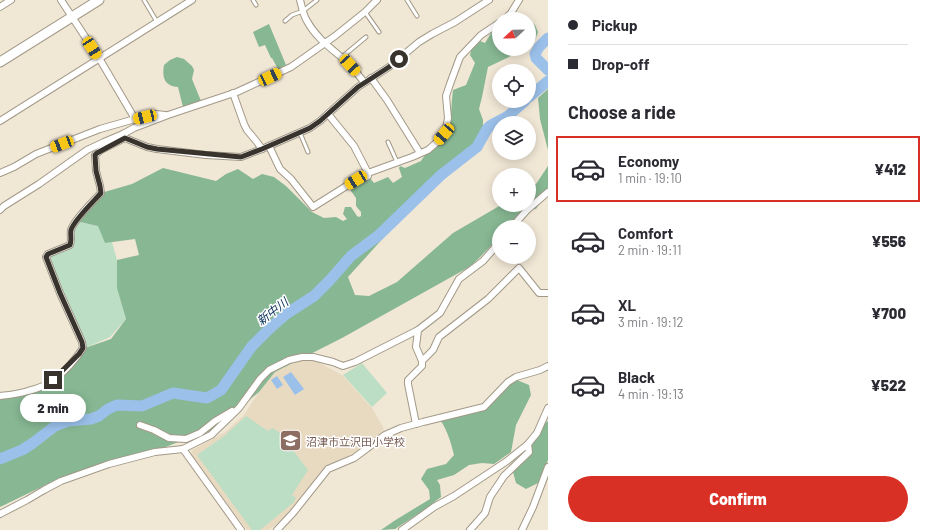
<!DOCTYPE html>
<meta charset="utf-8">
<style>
:root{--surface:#fff;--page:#f2f2f3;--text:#2b2b33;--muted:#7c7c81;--line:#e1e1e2;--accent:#d93025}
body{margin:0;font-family:Barlow,"Noto Sans JP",sans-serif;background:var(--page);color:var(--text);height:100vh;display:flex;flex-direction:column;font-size:15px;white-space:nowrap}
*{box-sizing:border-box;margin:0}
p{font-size:13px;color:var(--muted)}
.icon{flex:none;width:22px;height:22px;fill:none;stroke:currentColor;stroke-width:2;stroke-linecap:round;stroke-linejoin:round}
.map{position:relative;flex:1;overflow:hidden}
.panel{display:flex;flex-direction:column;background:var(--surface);width:380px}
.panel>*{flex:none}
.top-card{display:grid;align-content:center;height:88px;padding:0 20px;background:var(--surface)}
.needle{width:26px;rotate:248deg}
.tools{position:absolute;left:492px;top:12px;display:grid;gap:8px}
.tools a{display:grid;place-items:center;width:44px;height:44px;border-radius:50%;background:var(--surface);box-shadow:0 2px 10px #0003;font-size:20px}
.end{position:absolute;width:18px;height:18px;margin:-9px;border:5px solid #38342d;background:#fff;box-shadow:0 0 0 2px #fff}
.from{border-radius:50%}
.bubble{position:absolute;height:28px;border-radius:14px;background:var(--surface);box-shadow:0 2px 10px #0003;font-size:13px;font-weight:800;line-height:28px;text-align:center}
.car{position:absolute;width:12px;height:24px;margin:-12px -6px;border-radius:5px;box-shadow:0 0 3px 1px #0007;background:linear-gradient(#f5c518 24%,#345 0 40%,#f5c518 0 76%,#345 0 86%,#f5c518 0)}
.top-card b{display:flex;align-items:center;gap:14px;height:38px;font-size:15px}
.top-card b+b{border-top:1px solid var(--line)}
.top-card i{width:10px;height:10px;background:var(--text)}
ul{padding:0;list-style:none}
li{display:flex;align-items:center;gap:12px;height:66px;margin:0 8px 6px;padding:0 12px;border:2px solid transparent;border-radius:0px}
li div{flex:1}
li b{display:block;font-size:15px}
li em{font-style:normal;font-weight:800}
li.selected{border-color:var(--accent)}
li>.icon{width:36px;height:36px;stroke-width:1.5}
h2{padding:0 20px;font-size:18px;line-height:48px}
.cta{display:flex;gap:8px;margin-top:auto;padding:8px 20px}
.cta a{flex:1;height:46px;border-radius:24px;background:var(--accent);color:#fff;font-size:16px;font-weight:800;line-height:46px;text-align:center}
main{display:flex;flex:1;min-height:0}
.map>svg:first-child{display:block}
.built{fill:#e8dac1}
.green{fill:#bcdec4}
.forest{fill:#87b793}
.water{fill:#9bc0ea}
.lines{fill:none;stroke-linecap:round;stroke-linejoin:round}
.river{stroke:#9bc0ea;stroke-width:11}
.lane-casing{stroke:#a29988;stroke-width:5}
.street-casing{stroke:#a29988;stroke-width:8}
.secondary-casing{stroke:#a29988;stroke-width:11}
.lane{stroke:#fff;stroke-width:3}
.street{stroke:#fff;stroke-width:6}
.secondary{stroke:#fff;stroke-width:9}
.route{stroke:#38342d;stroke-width:5}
.labels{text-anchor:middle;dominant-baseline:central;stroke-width:3;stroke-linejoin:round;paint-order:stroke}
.education-label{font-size:11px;fill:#785e54;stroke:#fff;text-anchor:start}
.water-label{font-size:12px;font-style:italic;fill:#0a3259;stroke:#fff}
</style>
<main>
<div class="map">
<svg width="548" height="530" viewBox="0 0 548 530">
<rect width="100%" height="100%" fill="#f1e7d5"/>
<!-- built -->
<path class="built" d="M 306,357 L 316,361 L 342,375 L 372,408 L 383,427 L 384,431 L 357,451 L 326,468 L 286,516 L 269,530 L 247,530 L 191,455 L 192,450 L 225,432 L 244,415 L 259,392 L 276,371 Z"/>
<!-- green -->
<g class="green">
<path d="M 76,221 L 99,226 L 105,243 L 112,242 L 117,260 L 118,290 L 126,319 L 110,337 L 85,348 L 46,257 L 68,244 Z"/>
<path d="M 362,363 L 387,393 L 372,407 L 343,375 Z"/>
<path d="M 246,416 L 268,431 L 272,428 L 279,432 L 308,470 L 292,495 L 296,498 L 293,503 L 260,530 L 252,530 L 197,455 L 224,436 Z"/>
</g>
<!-- forest -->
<g class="forest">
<path d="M 529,20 L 535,25 L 538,32 L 535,40 L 529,43 Z"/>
<path d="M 269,24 L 286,65 L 278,69 L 272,58 L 271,58 L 265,45 L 259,47 L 253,32 Z"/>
<path d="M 499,26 L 499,49 L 520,49 L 509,57 L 488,67 L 482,97 L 479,109 L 483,120 L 483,136 L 479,147 L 467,160 L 415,203 L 348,277 L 355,295 L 369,296 L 397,282 L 453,233 L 501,205 L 529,205 L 529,188 L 536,184 L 548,166 L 548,191 L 536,209 L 527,210 L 510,227 L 499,227 L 499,238 L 471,266 L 342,338 L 275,372 L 259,392 L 219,425 L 194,441 L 186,439 L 163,448 L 56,480 L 0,507 L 0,397 L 6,398 L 40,391 L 53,383 L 85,348 L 111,339 L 126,319 L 117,288 L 117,260 L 139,255 L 135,239 L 105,243 L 98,226 L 76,221 L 101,193 L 132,184 L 163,168 L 216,181 L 226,174 L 238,169 L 253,179 L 262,174 L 274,177 L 286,186 L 312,212 L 324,218 L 336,217 L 343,221 L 347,219 L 343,214 L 345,207 L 351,207 L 357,216 L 359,217 L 361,216 L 361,212 L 356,206 L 356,198 L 349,188 L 350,183 L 370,178 L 374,183 L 388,177 L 393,183 L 402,177 L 399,168 L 400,166 L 405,168 L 421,161 L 425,155 L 450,137 C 451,121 451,105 453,90 L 466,85 L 475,63 L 470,55 L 472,48 L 480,41 L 485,43 L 493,30 Z"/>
<path d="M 177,57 L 184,59 L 192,66 L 194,70 L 192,79 L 201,101 L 183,107 L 178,87 C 164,86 162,77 164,65 L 170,60 Z"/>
<path d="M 548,89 L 548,150 L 540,119 L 538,98 Z"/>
<path d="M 517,380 L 529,385 L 531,395 L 516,425 L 511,452 L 494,464 L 482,463 L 469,465 L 454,475 L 437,480 L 440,485 L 441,497 L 424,510 L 395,529 L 381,530 L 394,521 L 430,499 L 429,490 L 421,479 L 427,469 L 446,464 L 454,455 C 451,443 448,432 441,421 L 448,419 L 459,417 L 473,410 L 485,406 L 507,383 Z"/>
<path d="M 548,421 L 548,460 L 538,483 L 526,489 L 516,483 L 513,472 C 518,466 524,459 529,452 C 535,442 536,428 548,421 Z"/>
</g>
<!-- water -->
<g class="water">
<path d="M 291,372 L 304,389 L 295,395 L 283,377 Z"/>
<path d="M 277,376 L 283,385 L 277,389 L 271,380 Z"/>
</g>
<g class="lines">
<!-- river -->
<g class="river">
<path d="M 548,38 L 539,47 L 535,54 L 536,58 L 548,70"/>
<path d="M 529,97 L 548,81"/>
<path d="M 0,459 L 22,450 L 33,443 L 55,426 L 68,421 L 91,419 L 99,416 L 108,409 L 117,405 L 142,406 L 173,393 L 207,398 L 221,390 L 252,346 L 270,328 L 286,314 L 314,296 L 330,280 L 351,256 L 379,235 L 441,175 L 477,147 L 487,129 L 491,125 L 508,116 L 525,101"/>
</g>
<defs>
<g id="lane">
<path d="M 144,0 L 157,22"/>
<path d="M 253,0 L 256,5"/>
<path d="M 407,0 L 417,16"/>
<path d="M 365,12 L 379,32"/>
<path d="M 285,21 L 292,15 L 303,11 L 317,0"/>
<path d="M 342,57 L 366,37"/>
<path d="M 300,133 L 308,152"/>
<path d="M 388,142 L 397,162"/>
</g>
<g id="street">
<path d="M 61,0 L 99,58 L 135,119"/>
<path d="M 300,0 C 302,7 303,15 307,21 C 315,36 328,46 341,57 C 350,64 357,73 364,82"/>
<path d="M 0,7 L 11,0"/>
<path d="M 505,19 L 511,13 L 519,0"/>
<path d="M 371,78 L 387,100 L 420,153"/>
<path d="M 233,93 L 244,124 L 247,130 L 257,142 L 262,149"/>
<path d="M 328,114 L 354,146 L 368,173"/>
<path d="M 0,121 L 192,0"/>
<path d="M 123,134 L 125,138 L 147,147 L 157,149 L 206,155 L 241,157 L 262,149 L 310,128 L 320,121 L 358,87 L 389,67 L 419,42 L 432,34 L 455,22 L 489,0"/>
<path d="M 269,146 L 280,169 L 291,179 L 313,207 L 356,180 L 365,178 L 368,176 L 368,173 L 412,157 L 428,150 L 436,143 L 444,134 L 446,128 L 448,118 L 446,96 L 450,84 L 460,57 L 481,35 L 499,23"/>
<path d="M 0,173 L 14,167 L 36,154 L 100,129 L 135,119 L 156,114 L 165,115"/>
<path d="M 0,210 L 4,206 L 39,184 L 87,150 L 104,142 L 123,134 L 134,128 L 168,115 L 237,92 L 291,67 L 335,36 L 365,12 L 377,0"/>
<path d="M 512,227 L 527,210 L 548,192"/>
<path d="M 422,361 L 433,350 L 439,337 L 488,299 L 519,268 L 539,293 L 548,293"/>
<path d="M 0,396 C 9,395 19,394 28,391 C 36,389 47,385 54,380 C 64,372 76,359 83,348 L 82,342 L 60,293 L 46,257 L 48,254 L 70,245 C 72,240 70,235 71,230 C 74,220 94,200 101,193 L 100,186 L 96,171 L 95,155 L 101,150 L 125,138"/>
<path d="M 416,424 L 408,384 L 408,380 L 422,366 L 422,361 L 416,347 L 418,330"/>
<path d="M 140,425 L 154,430 L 169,438 L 186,439 L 200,433 L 215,421 L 232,411"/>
<path d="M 183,449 L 241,530"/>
<path d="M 0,514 L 27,500 L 44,490 L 61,481 L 109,464 L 155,452 L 183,449 L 211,435 L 239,408 L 260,379 L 269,370 L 289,360 L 302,357 L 313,357 L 333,362 L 343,366 L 355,362 L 418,330 L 440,313 L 459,279 L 483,261 L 499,243"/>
<path d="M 277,530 L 293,513 L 328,469 L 354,458 L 385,435 L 401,428 L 423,422 L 484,407 L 508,382 L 516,377 L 540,370 L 548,366"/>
<path d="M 402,530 L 434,507 L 454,496 L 507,461 L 528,444 L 537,433 L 548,408"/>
<path d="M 470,530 L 485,513 L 490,497 L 504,476 L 529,452 L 528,444"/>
<path d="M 522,530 L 533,507 L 548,467"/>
</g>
<path id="secondary" d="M 0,62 L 99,0"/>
</defs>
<!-- lane casing -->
<use href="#lane" class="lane-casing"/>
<!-- street casing -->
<use href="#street" class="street-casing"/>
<!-- secondary casing -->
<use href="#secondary" class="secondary-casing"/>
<!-- lane -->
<use href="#lane" class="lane"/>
<!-- street -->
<use href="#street" class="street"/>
<!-- secondary -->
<use href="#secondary" class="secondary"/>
</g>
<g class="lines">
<!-- route -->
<path class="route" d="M 53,380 L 79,354 L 83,348 L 82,342 L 60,293 L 46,257 L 48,254 L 70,245 C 72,240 70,235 71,230 C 74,220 94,201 101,193 L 100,186 L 96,171 L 95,155 L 97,153 L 125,138 L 147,147 L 157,149 L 241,157 L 262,149 L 310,128 L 320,121 L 358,87 L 389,67 L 399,59"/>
</g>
<!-- icons -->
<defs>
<symbol id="school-square" viewBox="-11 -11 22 22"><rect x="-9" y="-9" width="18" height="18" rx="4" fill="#8d6e63" stroke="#fff"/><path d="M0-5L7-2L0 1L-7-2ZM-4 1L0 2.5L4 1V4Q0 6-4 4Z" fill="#fff"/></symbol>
</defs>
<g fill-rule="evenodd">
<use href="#school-square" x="278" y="428" width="25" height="25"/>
</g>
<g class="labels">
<!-- education labels -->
<g class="education-label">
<text x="306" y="441">沼津市立沢田小学校</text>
</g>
<!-- water labels -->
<g class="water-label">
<text transform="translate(272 311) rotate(-38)">新中川</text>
</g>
</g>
</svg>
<div class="tools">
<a><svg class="needle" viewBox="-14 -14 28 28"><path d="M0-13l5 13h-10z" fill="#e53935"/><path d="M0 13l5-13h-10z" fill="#7c7c81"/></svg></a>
<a><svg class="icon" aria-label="locate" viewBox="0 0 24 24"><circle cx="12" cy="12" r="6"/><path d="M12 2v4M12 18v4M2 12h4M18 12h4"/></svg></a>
<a><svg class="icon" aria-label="layers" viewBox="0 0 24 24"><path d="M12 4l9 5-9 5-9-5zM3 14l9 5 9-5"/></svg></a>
<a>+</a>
<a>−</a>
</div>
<i class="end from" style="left:399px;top:59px"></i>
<i class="end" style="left:53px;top:380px"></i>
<div class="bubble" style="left:20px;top:394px;width:66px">2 min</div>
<i class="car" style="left:92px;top:48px;rotate:147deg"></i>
<i class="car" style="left:350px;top:65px;rotate:137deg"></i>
<i class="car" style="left:270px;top:77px;rotate:65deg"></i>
<i class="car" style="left:145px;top:117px;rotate:257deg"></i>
<i class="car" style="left:444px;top:134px;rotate:221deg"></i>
<i class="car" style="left:62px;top:144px;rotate:249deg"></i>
<i class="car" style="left:356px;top:180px;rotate:238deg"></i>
</div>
<section class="panel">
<div class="top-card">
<b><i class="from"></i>Pickup</b>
<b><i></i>Drop-off</b>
</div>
<h2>Choose a ride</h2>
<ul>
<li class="selected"><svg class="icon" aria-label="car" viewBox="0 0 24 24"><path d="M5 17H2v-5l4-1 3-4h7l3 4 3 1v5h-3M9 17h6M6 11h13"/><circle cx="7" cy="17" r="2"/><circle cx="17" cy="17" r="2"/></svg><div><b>Economy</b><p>1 min · 19:10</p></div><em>¥412</em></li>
<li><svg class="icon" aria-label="car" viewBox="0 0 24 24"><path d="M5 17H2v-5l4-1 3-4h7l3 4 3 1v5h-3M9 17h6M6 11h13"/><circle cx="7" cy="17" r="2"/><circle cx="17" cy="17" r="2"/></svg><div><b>Comfort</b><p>2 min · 19:11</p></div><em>¥556</em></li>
<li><svg class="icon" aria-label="car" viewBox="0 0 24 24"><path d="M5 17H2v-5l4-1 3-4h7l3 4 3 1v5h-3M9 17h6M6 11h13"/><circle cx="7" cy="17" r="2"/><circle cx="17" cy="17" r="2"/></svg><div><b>XL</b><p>3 min · 19:12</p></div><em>¥700</em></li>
<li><svg class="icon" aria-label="car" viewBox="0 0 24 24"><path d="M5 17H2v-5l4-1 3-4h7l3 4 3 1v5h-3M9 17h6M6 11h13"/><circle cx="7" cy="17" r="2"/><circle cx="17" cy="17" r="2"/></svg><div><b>Black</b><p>4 min · 19:13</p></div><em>¥522</em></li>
</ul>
<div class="cta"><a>Confirm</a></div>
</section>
</main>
